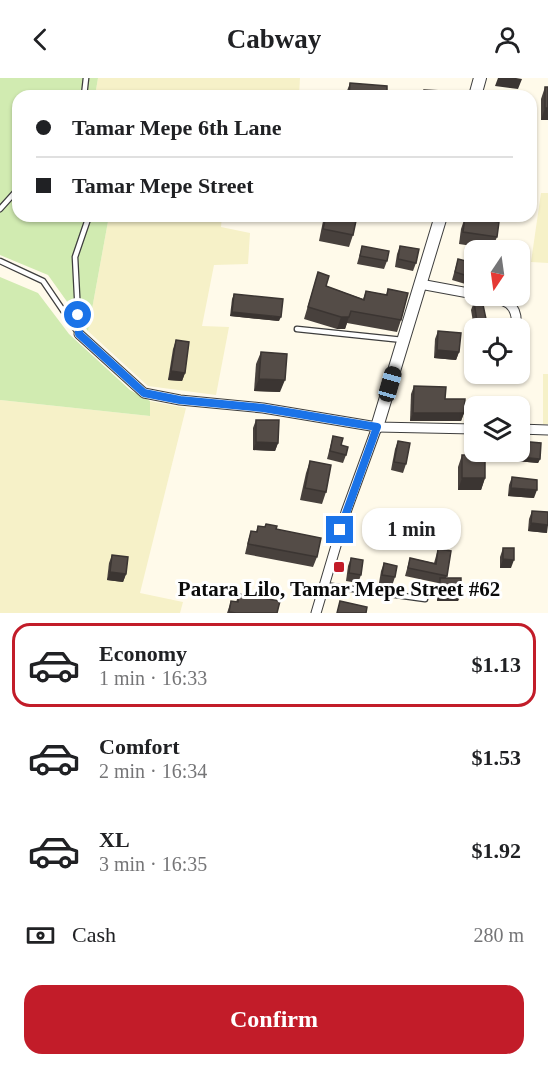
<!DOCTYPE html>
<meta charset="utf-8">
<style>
:root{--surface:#fff;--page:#f6f6f6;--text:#202124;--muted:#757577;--line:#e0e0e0;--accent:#c21c29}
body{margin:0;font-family:"Times New Roman",serif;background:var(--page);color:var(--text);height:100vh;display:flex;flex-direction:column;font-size:22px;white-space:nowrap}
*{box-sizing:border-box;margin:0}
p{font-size:20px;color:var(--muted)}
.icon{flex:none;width:33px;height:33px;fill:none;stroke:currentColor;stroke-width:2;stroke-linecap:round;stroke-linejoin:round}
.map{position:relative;height:535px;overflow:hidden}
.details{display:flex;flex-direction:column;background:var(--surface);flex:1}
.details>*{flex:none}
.guide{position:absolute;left:12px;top:12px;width:525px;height:132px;border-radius:18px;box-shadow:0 2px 4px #0004;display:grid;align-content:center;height:132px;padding:0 24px;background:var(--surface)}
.needle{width:39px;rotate:193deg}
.buttons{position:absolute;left:464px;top:162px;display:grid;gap:12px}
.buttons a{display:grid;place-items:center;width:66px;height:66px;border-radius:12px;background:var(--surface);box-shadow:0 2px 4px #0004;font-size:30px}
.end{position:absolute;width:27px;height:27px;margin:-14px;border:8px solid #1a73e8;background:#fff;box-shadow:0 0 0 3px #fff}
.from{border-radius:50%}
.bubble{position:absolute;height:42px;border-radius:18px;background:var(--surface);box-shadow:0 2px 4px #0004;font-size:20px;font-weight:700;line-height:42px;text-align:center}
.car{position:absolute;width:18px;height:36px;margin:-18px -9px;border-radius:8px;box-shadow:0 0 4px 2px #0007;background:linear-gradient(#222 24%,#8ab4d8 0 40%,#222 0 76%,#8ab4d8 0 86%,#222 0)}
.guide b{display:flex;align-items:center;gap:21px;height:57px;font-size:22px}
.guide b+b{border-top:2px solid var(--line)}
.guide i{width:15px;height:15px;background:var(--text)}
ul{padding:10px 0 0;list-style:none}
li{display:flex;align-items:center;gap:18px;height:84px;margin:0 12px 9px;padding:0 12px;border:3px solid transparent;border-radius:18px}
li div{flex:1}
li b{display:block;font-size:22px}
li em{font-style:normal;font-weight:700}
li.selected{border-color:var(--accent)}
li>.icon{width:54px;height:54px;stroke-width:1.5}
.pay{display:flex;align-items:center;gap:15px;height:66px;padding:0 24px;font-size:22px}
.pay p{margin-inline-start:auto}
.action{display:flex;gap:12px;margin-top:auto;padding:12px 24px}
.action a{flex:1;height:69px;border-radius:18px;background:var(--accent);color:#fff;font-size:24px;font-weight:700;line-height:69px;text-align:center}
header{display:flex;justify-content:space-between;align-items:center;height:78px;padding:0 24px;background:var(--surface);font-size:27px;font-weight:700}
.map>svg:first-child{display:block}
.farmland{fill:#f6f1c8}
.green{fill:#d1ebb1}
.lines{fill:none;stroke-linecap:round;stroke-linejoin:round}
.service-casing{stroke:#3e3e3e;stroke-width:7}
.minor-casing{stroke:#3e3e3e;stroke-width:11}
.tertiary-casing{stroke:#3e3e3e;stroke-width:14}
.service{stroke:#fff;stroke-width:4.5}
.minor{stroke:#fff;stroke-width:9}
.tertiary{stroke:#fff;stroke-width:12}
.wall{fill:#48413d}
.shaded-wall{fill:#3b3532}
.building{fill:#544c47;stroke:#3b3532;stroke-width:1.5}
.route{stroke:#1a73e8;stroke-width:8}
.poi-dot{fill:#c21c29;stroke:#fff;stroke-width:2}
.labels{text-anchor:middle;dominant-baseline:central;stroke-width:6;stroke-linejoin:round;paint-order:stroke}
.poi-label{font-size:21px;font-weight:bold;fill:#0b0b0b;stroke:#fff}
</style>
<header><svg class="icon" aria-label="back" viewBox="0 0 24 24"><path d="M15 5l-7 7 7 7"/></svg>Cabway<svg class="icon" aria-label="person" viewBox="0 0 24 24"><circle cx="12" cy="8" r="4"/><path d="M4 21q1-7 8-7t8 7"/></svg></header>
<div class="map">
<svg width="548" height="535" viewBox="0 0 548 535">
<rect width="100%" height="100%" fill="#fffaea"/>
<!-- farmland -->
<g class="farmland">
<path d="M 98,0 L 300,0 L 299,18 L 95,18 Z"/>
<path d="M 541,115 L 548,115 L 548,185 L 531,184 Z"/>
<path d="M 109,138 L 222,138 L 221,149 L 250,155 L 248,186 L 214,187 L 202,248 L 229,249 L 216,317 L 148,308 L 88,253 Z"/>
<rect x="543" y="296" width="5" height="50"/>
<path d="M 0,322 L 150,338 L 150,323 L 186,330 L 140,515 L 183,524 L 180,535 L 0,535 Z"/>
</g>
<!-- green -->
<g class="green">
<path d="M 0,0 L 98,0 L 95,18 L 18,18 L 18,138 L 109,138 L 88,253 L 48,197 L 0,177 Z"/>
<path d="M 0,199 L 38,215 L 69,256 L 130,312 L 150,323 L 150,338 L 0,322 Z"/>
</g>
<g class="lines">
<defs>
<g id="service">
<path d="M 84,18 L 86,0"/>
<path d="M 0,131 L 18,111"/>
<path d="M 0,183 L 43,203 L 79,256"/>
<path d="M 297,251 L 403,262"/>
<path d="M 79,256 L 75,179 L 89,138"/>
<path d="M 324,507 L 425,521"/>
</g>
<g id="minor">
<path d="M 420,206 L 474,216"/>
<path d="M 483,218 C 505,221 519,225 516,250"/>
<path d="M 79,256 L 144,315 L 180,322 L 263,330 L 377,349 L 474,351"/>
<path d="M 519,351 L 548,352"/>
<path d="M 316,535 L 346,434 L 377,349"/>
</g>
<g id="tertiary">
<path d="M 475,18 L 480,0"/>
<path d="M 377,349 L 441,138"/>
</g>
</defs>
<!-- service casing -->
<use href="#service" class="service-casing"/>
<!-- minor casing -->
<use href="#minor" class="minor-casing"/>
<!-- tertiary casing -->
<use href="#tertiary" class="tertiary-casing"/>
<!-- service -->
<use href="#service" class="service"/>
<!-- minor -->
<use href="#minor" class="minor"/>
<!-- tertiary -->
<use href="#tertiary" class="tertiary"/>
</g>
<!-- wall -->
<g class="wall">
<path d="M 350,5 L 387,18 L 345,18 Z"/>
<path d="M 545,9 L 548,42 L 541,42 L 541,21 Z"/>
<path d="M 324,138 L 357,138 L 353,157 L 349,169 L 319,163 Z"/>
<path d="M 465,139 L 497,159 L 492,171 L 459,166 L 461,151 Z"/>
<path d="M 362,168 L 387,183 L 384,191 L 357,186 Z"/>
<path d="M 400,168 L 416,185 L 413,193 L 395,189 L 397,176 Z"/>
<path d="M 458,181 L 474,185 L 474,204 L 472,208 L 452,202 Z"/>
<path d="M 318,194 L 326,208 L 363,221 L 366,213 L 386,217 L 388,211 L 401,242 L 397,254 L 347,245 L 345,251 L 337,251 L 304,241 Z"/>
<path d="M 234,216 L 279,243 L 230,238 L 232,221 Z"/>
<path d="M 474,224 L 483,249 L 474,250 L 471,232 Z"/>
<path d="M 438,253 L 459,274 L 456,282 L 434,280 L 435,261 Z"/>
<path d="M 176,262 L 185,295 L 182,303 L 168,302 L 173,271 Z"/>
<path d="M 261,274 L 280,314 L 254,313 L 256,286 Z"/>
<path d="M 414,308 L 445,321 L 464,335 L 461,343 L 410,343 L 411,316 Z"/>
<path d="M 256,342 L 278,365 L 275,373 L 253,372 L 253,350 Z"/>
<path d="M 333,358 L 341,367 L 346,377 L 343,385 L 327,381 Z"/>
<path d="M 398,363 L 406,386 L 403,395 L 391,392 L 395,371 Z"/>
<path d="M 468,367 L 540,381 L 538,385 L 485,380 L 485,400 L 481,412 L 458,412 L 458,389 L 462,377 L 465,377 Z"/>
<path d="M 310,383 L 326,414 L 322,426 L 300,422 L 306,395 Z"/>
<path d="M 512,399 L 534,420 L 508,418 L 509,407 Z"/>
<path d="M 532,433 L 547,455 L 528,453 L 529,441 Z"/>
<path d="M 266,446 L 276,451 L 317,479 L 313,489 L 245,476 L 248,463 L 251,453 L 256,454 L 258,448 L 265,449 Z"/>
<path d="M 503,470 L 511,490 L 500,490 L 500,479 Z"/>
<path d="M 438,471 L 447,498 L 446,500 L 461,515 L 458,523 L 437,523 L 437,508 L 438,505 L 405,498 L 410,480 L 434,485 Z"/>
<path d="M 112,477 L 126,496 L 123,504 L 107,502 L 109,485 Z"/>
<path d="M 351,480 L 361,497 L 358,505 L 346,503 L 348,488 Z"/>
<path d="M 384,485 L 395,499 L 392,508 L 379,505 L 381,493 Z"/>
<path d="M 239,516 L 277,535 L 227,535 L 231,523 L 236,524 Z"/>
</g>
<!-- shaded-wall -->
<g class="shaded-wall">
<path d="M 498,0 L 516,0 L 522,1 L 518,11 L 495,8 Z"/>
<path d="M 545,30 L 548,30 L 548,42 L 541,42 Z"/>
<path d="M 250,138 L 267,138 L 250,139 Z"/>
<path d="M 232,234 L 281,239 L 279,243 L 230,238 Z"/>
<path d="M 341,239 L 349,239 L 345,251 L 337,251 Z"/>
<path d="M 486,241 L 483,249 L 474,250 L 477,243 Z"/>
<path d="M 437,272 L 459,274 L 456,282 L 434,280 Z"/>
<path d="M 519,274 L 529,275 L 526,283 L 519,283 Z"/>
<path d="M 171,293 L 185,295 L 182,303 L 168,302 Z"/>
<path d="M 259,301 L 285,302 L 280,314 L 254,313 Z"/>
<path d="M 413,335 L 464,335 L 461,343 L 410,343 Z"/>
<path d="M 256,364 L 278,365 L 275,373 L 253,372 Z"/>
<path d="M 485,376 L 540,381 L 538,385 L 483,380 Z"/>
<path d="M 462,400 L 485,400 L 481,412 L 458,412 Z"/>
<path d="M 511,410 L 537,412 L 534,420 L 508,418 Z"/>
<path d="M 531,445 L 548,447 L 547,455 L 528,453 Z"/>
<path d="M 503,481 L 514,482 L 511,490 L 500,490 Z"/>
<path d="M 110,494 L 126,496 L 123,504 L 107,502 Z"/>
<path d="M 440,515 L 461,515 L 458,523 L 437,523 Z"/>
</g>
<!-- building -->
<g class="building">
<path d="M 350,5 L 387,8 L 387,18 L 349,18 Z"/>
<rect x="545" y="9" width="3" height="21"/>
<path d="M 424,12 L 442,13 L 441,18 L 424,18 Z"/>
<path d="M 326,138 L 357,138 L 353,157 L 323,151 Z"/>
<path d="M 465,139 L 499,144 L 497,159 L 463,154 Z"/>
<path d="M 362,168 L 389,173 L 387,183 L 360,178 Z"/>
<path d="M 400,168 L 419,171 L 416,185 L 398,181 Z"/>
<path d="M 458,181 L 474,185 L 474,200 L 455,194 Z"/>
<path d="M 318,194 L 329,198 L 326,208 L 364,222 L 366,213 L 387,217 L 388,211 L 408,215 L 401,242 L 351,233 L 349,239 L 341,239 L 308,229 Z"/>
<path d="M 234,216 L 283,221 L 281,239 L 232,234 Z"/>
<path d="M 482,222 L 486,241 L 477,243 L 474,224 Z"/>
<path d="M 438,253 L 461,255 L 459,274 L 437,272 Z"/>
<path d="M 519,260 L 529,261 L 529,275 L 519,274 Z"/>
<path d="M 176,262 L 189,264 L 185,295 L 171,293 Z"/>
<path d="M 261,274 L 287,276 L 285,302 L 259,301 Z"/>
<path d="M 414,308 L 446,309 L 445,321 L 465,321 L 464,335 L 413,335 Z"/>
<path d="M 256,342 L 279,342 L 278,365 L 256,364 Z"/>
<path d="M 333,358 L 343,360 L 341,367 L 348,369 L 346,377 L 330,373 Z"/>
<path d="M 398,363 L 410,365 L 406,386 L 394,384 Z"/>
<path d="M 519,363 L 541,365 L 540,381 L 485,376 L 485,374 L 519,374 Z"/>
<path d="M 468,367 L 474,367 L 474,374 L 485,374 L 485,400 L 462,400 L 462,377 L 469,377 Z"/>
<path d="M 310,383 L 331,387 L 326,414 L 305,410 Z"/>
<path d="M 512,399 L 537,402 L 537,412 L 511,410 Z"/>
<path d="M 532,433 L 548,434 L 548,447 L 531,445 Z"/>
<path d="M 266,446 L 277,448 L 276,451 L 321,460 L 317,479 L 248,466 L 251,453 L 257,454 L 258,448 L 265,449 Z"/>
<path d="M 503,470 L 514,470 L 514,482 L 503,481 Z"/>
<path d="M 438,471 L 451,473 L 447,498 L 408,490 L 410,480 L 436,486 Z"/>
<path d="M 112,477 L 128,479 L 126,496 L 110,494 Z"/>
<path d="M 351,480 L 363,482 L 361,497 L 349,495 Z"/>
<path d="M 384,485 L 397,488 L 395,499 L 382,497 Z"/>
<rect x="440" y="500" width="21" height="15"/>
<path d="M 239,516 L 280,523 L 277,535 L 236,535 L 229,534 L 231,523 L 238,524 Z"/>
<path d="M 340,523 L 367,529 L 366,535 L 337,535 Z"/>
</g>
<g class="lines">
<!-- route -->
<path class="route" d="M 78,237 L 79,256 L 144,315 L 180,322 L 263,330 L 377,349 L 340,452"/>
</g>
<!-- markers -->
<rect class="poi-dot" x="333" y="483" width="12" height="12" rx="3"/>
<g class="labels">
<!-- poi labels -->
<g class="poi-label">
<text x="339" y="511">Patara Lilo, Tamar Mepe Street #62</text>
</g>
</g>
</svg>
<div class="buttons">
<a><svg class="needle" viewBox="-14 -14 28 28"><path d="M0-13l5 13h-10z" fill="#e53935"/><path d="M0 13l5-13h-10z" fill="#757577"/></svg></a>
<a><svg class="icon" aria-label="locate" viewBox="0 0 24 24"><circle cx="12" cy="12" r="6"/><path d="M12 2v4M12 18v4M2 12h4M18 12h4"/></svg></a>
<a><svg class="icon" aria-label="layers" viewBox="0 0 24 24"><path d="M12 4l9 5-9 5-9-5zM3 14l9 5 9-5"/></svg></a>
</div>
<i class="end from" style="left:78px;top:237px"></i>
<i class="end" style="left:340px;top:452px"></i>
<div class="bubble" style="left:362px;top:430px;width:99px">1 min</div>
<i class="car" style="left:390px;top:306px;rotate:16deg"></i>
<div class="guide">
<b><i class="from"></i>Tamar Mepe 6th Lane</b>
<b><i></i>Tamar Mepe Street</b>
</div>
</div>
<section class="details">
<ul>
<li class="selected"><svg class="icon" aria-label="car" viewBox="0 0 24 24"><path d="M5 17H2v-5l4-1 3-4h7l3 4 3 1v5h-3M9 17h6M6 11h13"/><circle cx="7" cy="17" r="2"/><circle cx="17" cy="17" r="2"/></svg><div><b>Economy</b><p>1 min · 16:33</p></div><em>$1.13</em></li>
<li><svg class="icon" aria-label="car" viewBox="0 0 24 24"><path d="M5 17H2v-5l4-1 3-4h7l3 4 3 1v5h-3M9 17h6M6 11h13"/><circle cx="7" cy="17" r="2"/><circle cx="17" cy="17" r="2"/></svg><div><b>Comfort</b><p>2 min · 16:34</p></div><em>$1.53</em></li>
<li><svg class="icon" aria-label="car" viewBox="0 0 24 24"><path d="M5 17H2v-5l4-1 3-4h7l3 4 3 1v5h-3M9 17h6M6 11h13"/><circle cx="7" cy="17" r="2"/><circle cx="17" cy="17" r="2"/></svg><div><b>XL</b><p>3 min · 16:35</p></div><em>$1.92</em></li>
</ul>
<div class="pay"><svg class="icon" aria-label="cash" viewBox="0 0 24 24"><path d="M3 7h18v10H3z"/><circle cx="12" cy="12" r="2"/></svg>Cash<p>280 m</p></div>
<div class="action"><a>Confirm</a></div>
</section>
